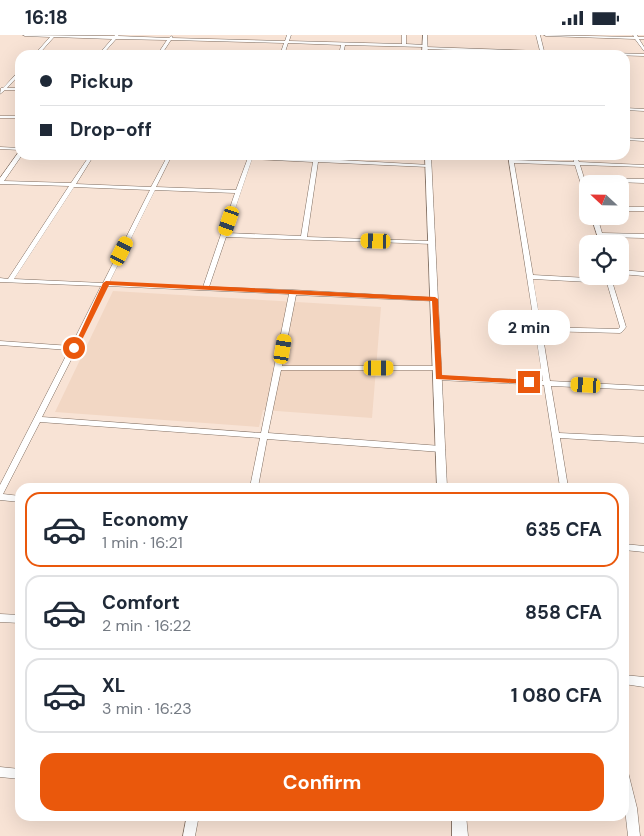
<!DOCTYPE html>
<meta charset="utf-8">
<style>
:root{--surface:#fff;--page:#f2f2f3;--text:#1f2937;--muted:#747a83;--line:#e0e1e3;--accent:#ea580c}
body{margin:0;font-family:"DM Sans",sans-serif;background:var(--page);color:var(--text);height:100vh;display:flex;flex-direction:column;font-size:19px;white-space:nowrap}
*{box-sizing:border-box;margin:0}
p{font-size:16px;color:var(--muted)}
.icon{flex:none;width:28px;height:28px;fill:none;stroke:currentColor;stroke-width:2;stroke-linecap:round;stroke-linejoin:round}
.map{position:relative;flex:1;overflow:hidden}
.sheet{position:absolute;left:15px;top:448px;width:614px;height:338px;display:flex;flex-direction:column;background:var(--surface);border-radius:15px;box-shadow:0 5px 20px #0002}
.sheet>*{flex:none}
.guide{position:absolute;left:15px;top:15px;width:615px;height:110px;border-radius:15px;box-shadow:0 5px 20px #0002;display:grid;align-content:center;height:110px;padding:0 25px;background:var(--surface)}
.needle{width:32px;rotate:292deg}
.tools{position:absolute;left:579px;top:140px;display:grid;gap:10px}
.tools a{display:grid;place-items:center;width:50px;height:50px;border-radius:10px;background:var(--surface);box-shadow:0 5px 20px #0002;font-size:25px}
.end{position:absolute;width:22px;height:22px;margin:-11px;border:6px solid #ea580c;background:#fff;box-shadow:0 0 0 2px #fff}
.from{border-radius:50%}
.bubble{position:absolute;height:35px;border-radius:15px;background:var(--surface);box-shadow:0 5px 20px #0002;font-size:16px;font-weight:700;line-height:35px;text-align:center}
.car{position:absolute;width:15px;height:30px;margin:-15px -8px;border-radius:6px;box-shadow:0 0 4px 1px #0007;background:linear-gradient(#f5c518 24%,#345 0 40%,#f5c518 0 76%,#345 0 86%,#f5c518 0)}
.guide b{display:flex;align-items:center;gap:18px;height:48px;font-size:19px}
.guide b+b{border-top:1px solid var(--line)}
.guide i{width:12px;height:12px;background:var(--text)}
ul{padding:9px 0 0;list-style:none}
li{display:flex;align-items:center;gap:15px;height:75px;margin:0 10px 8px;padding:0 15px;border:2px solid var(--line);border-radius:15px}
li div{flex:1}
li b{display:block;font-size:19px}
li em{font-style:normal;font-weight:700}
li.on{border-color:var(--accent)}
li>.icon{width:45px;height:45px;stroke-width:1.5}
.primary-button{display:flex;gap:10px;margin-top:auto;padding:10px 25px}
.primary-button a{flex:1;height:58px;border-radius:15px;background:var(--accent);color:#fff;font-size:20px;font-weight:700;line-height:58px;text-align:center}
.status{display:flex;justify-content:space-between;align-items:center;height:35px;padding:0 25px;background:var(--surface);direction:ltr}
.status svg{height:14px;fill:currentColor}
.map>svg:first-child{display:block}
.built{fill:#f2d7c4}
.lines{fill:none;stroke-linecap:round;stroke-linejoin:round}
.minor-casing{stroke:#7f6d60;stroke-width:1}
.tertiary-casing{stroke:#7f6d60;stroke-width:1}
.minor{fill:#fff;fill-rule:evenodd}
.tertiary{fill:#fff;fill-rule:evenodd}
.route{fill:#ea580c}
</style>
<div class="status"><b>16:18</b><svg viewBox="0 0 49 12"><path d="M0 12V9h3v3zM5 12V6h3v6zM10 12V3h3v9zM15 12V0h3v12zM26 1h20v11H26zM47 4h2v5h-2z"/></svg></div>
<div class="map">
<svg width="644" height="801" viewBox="0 0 644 801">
<rect width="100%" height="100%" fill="#f8e3d5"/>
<!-- built -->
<path class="built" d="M 113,256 L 381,272 L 372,383 L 263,375 L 259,392 L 55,377 Z"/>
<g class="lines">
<defs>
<g id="minor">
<path d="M 23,0 L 114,1 L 115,0 L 119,0 L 118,1 L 169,3 L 171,1 L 173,2 L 172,3 L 285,6 L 287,0 L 291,0 L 289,6 L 402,9 L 402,0 L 406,0 L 406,9 L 425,10 L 427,11 L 426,12 L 540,16 L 536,0 L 540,0 L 544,16 L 644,19 L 644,21 L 544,18 L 545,20 L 541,20 L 541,18 L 425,14 L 423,13 L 424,12 L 345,10 L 343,20 L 339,20 L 341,10 L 288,8 L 284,20 L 280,20 L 284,8 L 171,5 L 161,20 L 157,20 L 167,5 L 116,4 L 102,20 L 98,20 L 112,4 L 54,2 L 38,20 L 34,20 L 50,2 L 25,1 Z"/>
<path d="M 544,0 L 634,2 L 633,0 L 637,0 L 638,2 L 644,2 L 644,4 L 639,4 L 644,12 L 644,16 L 635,4 L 546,1 Z"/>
<path d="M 19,36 L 20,36 L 20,39 L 7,53 L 20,53 L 20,55 L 5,55 L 0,59 L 1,53 L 3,53 Z"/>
<path d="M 625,73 L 644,74 L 644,76 L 625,75 Z"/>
<rect x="0" y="81" width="20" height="2"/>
<path d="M 625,103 L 644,104 L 644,106 L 625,105 Z"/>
<path d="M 0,112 L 20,113 L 20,115 L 0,114 Z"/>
<path d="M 18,118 L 20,118 L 20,120 L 22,120 L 4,146 L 71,148 L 90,120 L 94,120 L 76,149 L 151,152 L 168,120 L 172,120 L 156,152 L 236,155 L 249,120 L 430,130 L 430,131 L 428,132 L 318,127 L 307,202 L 431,206 L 434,208 L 433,209 L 226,202 L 209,252 L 293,255 L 437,263 L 437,265 L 435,266 L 296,260 L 282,331 L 438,331 L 441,333 L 438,335 L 281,335 L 268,398 L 441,411 L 445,414 L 444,416 L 441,417 L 267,404 L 258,452 L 250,452 L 260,403 L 40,387 L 3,459 L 20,461 L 20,467 L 0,465 L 0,450 L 69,315 L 0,310 L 0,306 L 71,311 L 101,251 L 0,247 L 0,243 L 8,244 L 69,151 L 0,149 L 0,143 ZM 252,124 L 313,127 L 301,201 L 227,198 ZM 74,152 L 150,155 L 103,248 L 14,244 ZM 155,155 L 235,158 L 203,252 L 109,248 ZM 107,251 L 289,259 L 261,398 L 42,382 L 77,313 L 77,312 Z"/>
<path d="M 508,120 L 512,120 L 513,125 L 574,127 L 572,120 L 576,120 L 579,127 L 644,130 L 644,132 L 580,130 L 584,143 L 644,144 L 644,148 L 585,146 L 588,153 L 588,163 L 585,162 L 575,130 L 514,128 L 533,240 L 606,244 L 609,242 L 611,243 L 626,292 L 622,297 L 620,298 L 542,296 L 550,346 L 644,351 L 644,355 L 551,351 L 559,398 L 644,402 L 644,408 L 560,403 L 568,452 L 560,452 L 544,350 L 439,345 L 436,343 L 439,341 L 543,346 ZM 533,244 L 607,248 L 620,292 L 618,294 L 541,292 Z"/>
<rect x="620" y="172" width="24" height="4"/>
<path d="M 591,181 L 597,181 L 602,198 L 644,199 L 644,203 L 603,202 L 606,209 L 600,209 Z"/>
<path d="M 620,235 L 644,237 L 644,241 L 620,239 Z"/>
<path d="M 624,509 L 644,511 L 644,517 L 624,515 Z"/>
<path d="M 0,579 L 20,580 L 20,588 L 0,587 Z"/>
<path d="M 624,640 L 644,642 L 644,652 L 624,649 Z"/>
<path d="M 0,732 L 20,734 L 20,744 L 0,742 Z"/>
<path d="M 624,736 L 628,737 L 637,773 L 640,801 L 628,801 L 624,765 Z"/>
<path d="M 187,780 L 199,780 L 195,801 L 183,801 Z"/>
</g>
<g id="tertiary">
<path d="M 423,0 L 427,0 L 428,20 L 422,20 Z"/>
<path d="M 425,120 L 431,120 L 447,452 L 437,452 Z"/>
<path d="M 452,780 L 466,780 L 468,801 L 452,801 Z"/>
</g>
</defs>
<!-- minor casing -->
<use href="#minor" class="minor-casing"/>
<!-- tertiary casing -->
<use href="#tertiary" class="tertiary-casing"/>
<!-- minor -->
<use href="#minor" class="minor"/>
<!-- tertiary -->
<use href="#tertiary" class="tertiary"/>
</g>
<!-- route -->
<path class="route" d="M 106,246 L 435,262 L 438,264 L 442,340 L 529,345 L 533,347 L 529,349 L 436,344 L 432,266 L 109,250 L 78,313 L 72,315 L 103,248 Z"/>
</svg>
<div class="tools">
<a><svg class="needle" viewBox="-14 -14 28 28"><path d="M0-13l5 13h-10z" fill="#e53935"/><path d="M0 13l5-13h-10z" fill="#747a83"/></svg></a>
<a><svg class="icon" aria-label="locate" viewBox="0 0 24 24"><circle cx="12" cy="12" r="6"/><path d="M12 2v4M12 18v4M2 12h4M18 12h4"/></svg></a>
</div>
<i class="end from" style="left:74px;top:313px"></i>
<i class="end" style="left:529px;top:347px"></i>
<div class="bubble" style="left:488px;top:275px;width:82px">2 min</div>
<i class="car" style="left:229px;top:186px;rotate:199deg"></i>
<i class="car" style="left:376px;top:206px;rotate:272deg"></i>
<i class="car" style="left:122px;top:216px;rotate:27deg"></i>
<i class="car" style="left:283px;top:314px;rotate:10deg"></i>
<i class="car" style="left:379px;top:333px;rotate:90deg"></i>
<i class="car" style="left:586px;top:350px;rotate:273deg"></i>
<div class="guide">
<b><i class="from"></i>Pickup</b>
<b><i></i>Drop-off</b>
</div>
<section class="sheet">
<ul>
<li class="on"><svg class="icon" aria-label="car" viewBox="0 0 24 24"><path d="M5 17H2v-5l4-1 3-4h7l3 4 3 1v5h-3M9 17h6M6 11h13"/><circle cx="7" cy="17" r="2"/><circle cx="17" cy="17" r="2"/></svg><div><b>Economy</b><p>1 min · 16:21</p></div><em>635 CFA</em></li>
<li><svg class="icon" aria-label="car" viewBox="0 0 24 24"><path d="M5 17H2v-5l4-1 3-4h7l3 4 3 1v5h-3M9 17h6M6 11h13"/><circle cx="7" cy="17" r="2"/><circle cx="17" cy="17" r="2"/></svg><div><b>Comfort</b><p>2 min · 16:22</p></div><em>858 CFA</em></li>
<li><svg class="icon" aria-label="car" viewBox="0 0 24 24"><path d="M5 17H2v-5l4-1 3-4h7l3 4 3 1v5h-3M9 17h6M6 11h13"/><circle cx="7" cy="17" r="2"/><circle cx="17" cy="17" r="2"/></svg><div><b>XL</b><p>3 min · 16:23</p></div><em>1 080 CFA</em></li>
</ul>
<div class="primary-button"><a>Confirm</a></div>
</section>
</div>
